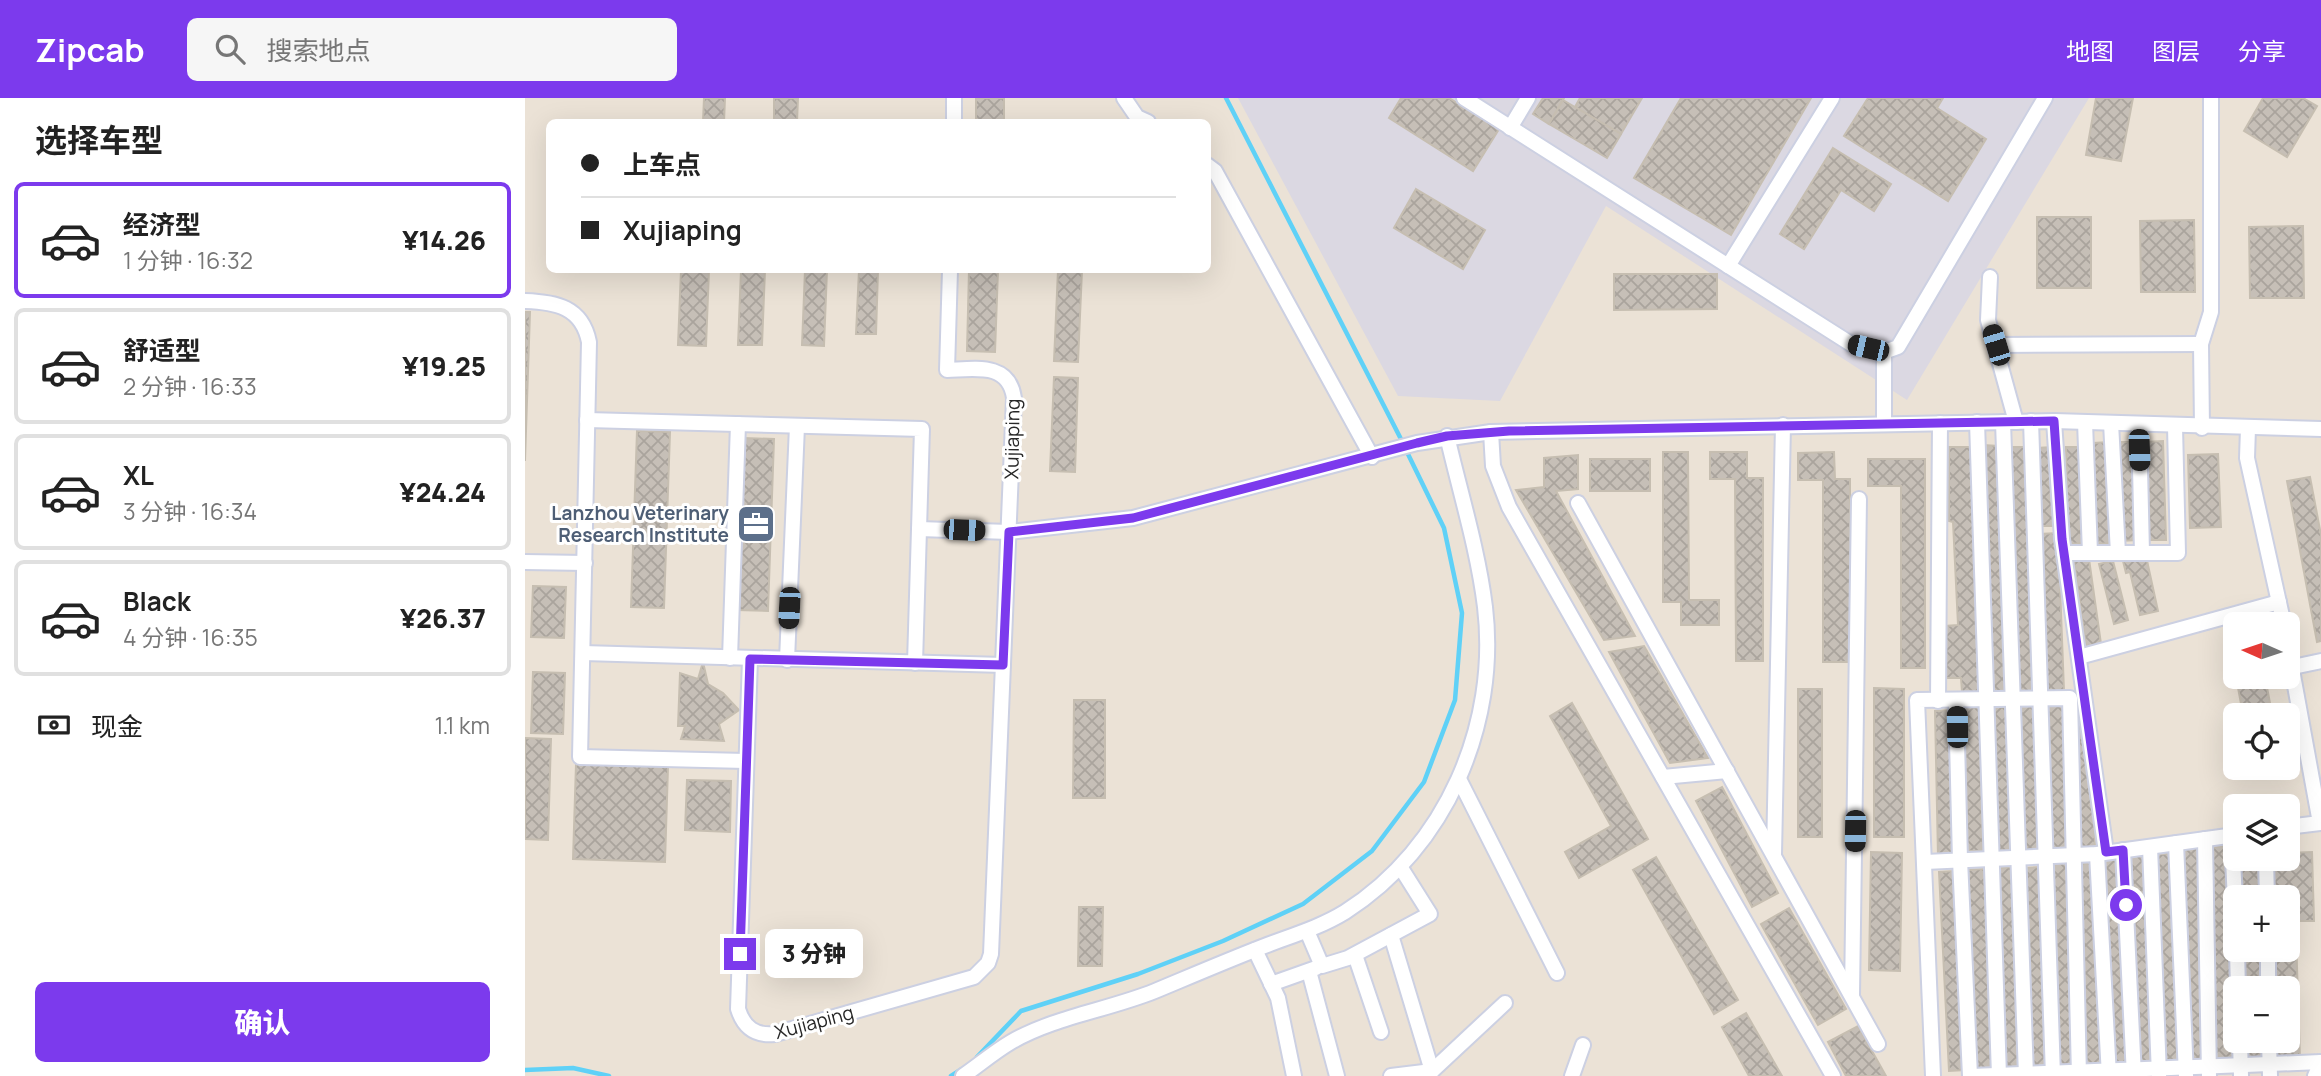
<!DOCTYPE html>
<html lang="zh">
<meta charset="utf-8">
<style>
:root{--surface:#fff;--page:#f6f6f6;--text:#222;--muted:#767676;--line:#e0e0e0;--accent:#7c3aed}
body{margin:0;font-family:Manrope,"Noto Sans SC",sans-serif;background:var(--page);color:var(--text);height:100vh;display:flex;flex-direction:column;font-size:26px;white-space:nowrap}
*{box-sizing:border-box;margin:0}
p{font-size:23px;color:var(--muted)}
.icon{flex:none;width:38px;height:38px;fill:none;stroke:currentColor;stroke-width:2;stroke-linecap:round;stroke-linejoin:round}
.map{position:relative;flex:1;overflow:hidden}
.sheet{display:flex;flex-direction:column;background:var(--surface);width:525px}
.sheet>*{flex:none}
.hud{position:absolute;left:21px;top:21px;width:665px;height:154px;border-radius:10px;box-shadow:0 7px 28px #0002;display:grid;align-content:center;height:154px;padding:0 35px;background:var(--surface)}
.needle{width:46px;rotate:273deg}
.fabs{position:absolute;left:1698px;top:514px;display:grid;gap:14px}
.fabs a{display:grid;place-items:center;width:77px;height:77px;border-radius:10px;background:var(--surface);box-shadow:0 7px 28px #0002;font-size:35px}
.end{position:absolute;width:32px;height:32px;margin:-16px;border:9px solid #7c3aed;background:#fff;box-shadow:0 0 0 4px #fff}
.from{border-radius:50%}
.bubble{position:absolute;height:49px;border-radius:10px;background:var(--surface);box-shadow:0 7px 28px #0002;font-size:23px;font-weight:800;line-height:49px;text-align:center}
.car{position:absolute;width:21px;height:42px;margin:-21px -10px;border-radius:9px;box-shadow:0 0 5px 2px #0007;background:linear-gradient(#222 24%,#8ab4d8 0 40%,#222 0 76%,#8ab4d8 0 86%,#222 0)}
.hud b{display:flex;align-items:center;gap:24px;height:66px;font-size:26px}
.hud b+b{border-top:2px solid var(--line)}
.hud i{width:18px;height:18px;background:var(--text)}
ul{padding:0;list-style:none}
li{display:flex;align-items:center;gap:21px;height:116px;margin:0 14px 10px;padding:0 21px;border:4px solid var(--line);border-radius:10px}
li div{flex:1}
li b{display:block;font-size:26px}
li em{font-style:normal;font-weight:800}
li.selected{border-color:var(--accent)}
li>.icon{width:63px;height:63px;stroke-width:1.5}
h2{padding:0 35px;font-size:32px;line-height:84px}
.pay{display:flex;align-items:center;gap:18px;height:77px;padding:0 35px;font-size:26px}
.pay p{margin-inline-start:auto}
.cta{display:flex;gap:14px;margin-top:auto;padding:14px 35px}
.cta a{flex:1;height:80px;border-radius:10px;background:var(--accent);color:#fff;font-size:28px;font-weight:800;line-height:80px;text-align:center}
header{display:flex;align-items:center;gap:42px;box-sizing:border-box;height:98px;padding:0 35px;background:var(--accent);color:#fff}
header strong{font-size:33px}
nav{display:flex;gap:38px;margin-inline-start:auto;font-size:24px}
.search{width:490px;height:63px;background:var(--page);display:flex;align-items:center;gap:18px;box-sizing:border-box;padding:0 24px;border-radius:10px;color:var(--muted);font-size:26px}
main{display:flex;flex:1;min-height:0}
.map>svg:first-child{display:block}
.industrial{fill:#dbd8e2}
.lines{fill:none;stroke-linecap:round;stroke-linejoin:round}
.stream{stroke:#5fd1f7;stroke-width:4.5}
.building{fill:url(#building-cross-hatch);stroke:#c6beb1;stroke-width:2}
.minor-casing{stroke:#ccd0e2;stroke-width:18}
.minor{stroke:#fff;stroke-width:14}
.route{stroke:#7c3aed;stroke-width:9}
.labels{text-anchor:middle;dominant-baseline:central;stroke-width:6;stroke-linejoin:round;paint-order:stroke}
.street-label{font-size:19px;fill:#272727;stroke:#fff}
.service-label{font-size:19px;font-weight:bold;fill:#4e5e75;stroke:#fff;text-anchor:end}
</style>
<header>
<strong>Zipcab</strong>
<div class="search"><svg class="icon" aria-label="search" viewBox="0 0 24 24"><circle cx="10" cy="10" r="6"/><path d="M15 15l6 6"/></svg>搜索地点</div>
<nav><a>地图</a><a>图层</a><a>分享</a></nav>
</header>
<main>
<section class="sheet">
<h2>选择车型</h2>
<ul>
<li class="selected"><svg class="icon" aria-label="car" viewBox="0 0 24 24"><path d="M5 17H2v-5l4-1 3-4h7l3 4 3 1v5h-3M9 17h6M6 11h13"/><circle cx="7" cy="17" r="2"/><circle cx="17" cy="17" r="2"/></svg><div><b>经济型</b><p>1 分钟 · 16:32</p></div><em>¥14.26</em></li>
<li><svg class="icon" aria-label="car" viewBox="0 0 24 24"><path d="M5 17H2v-5l4-1 3-4h7l3 4 3 1v5h-3M9 17h6M6 11h13"/><circle cx="7" cy="17" r="2"/><circle cx="17" cy="17" r="2"/></svg><div><b>舒适型</b><p>2 分钟 · 16:33</p></div><em>¥19.25</em></li>
<li><svg class="icon" aria-label="car" viewBox="0 0 24 24"><path d="M5 17H2v-5l4-1 3-4h7l3 4 3 1v5h-3M9 17h6M6 11h13"/><circle cx="7" cy="17" r="2"/><circle cx="17" cy="17" r="2"/></svg><div><b>XL</b><p>3 分钟 · 16:34</p></div><em>¥24.24</em></li>
<li><svg class="icon" aria-label="car" viewBox="0 0 24 24"><path d="M5 17H2v-5l4-1 3-4h7l3 4 3 1v5h-3M9 17h6M6 11h13"/><circle cx="7" cy="17" r="2"/><circle cx="17" cy="17" r="2"/></svg><div><b>Black</b><p>4 分钟 · 16:35</p></div><em>¥26.37</em></li>
</ul>
<div class="pay"><svg class="icon" aria-label="cash" viewBox="0 0 24 24"><path d="M3 7h18v10H3z"/><circle cx="12" cy="12" r="2"/></svg>现金<p>1.1 km</p></div>
<div class="cta"><a>确认</a></div>
</section>
<div class="map">
<svg width="1796" height="978" viewBox="0 0 1796 978">
<defs>
<pattern id="building-cross-hatch" width="8" height="8" patternUnits="userSpaceOnUse" patternTransform="scale(1.75)"><rect width="8" height="8" fill="#c6bfb7"/><path d="M0 0l8 8M0 8l8-8" fill="none" stroke="#aaa49d"/></pattern>
</defs>
<rect width="100%" height="100%" fill="#ebe2d6"/>
<!-- industrial -->
<path class="industrial" d="M 713,0 L 1564,0 L 1382,302 L 1081,108 L 975,303 L 873,298 Z"/>
<g class="lines">
<!-- stream -->
<g class="stream">
<path d="M 701,0 L 878,345"/>
<path d="M 452,959 L 496,913 L 613,876 L 698,843 L 778,806 L 847,753 L 899,684 L 930,602 L 937,515 L 919,430 L 881,352"/>
<path d="M 0,972 L 48,970 L 84,978"/>
<path d="M 426,978 L 437,971"/>
</g>
</g>
<!-- building -->
<g class="building">
<path d="M 179,0 L 200,0 L 199,24 L 178,24 Z"/>
<path d="M 249,0 L 273,0 L 272,24 L 249,24 Z"/>
<rect x="451" y="0" width="28" height="24"/>
<path d="M 876,0 L 924,0 L 974,31 L 948,73 L 864,20 Z"/>
<path d="M 1018,0 L 1039,0 L 1024,26 L 1008,16 Z"/>
<path d="M 1055,0 L 1117,0 L 1096,36 L 1050,9 Z"/>
<path d="M 1156,0 L 1286,0 L 1206,137 L 1109,80 Z"/>
<path d="M 1343,0 L 1418,0 L 1412,10 L 1461,41 L 1423,103 L 1319,38 Z"/>
<path d="M 1571,0 L 1608,0 L 1596,63 L 1561,57 Z"/>
<path d="M 1738,0 L 1778,0 L 1792,8 L 1762,59 L 1719,33 Z"/>
<path d="M 1038,2 L 1096,36 L 1082,60 L 1024,26 Z"/>
<path d="M 1308,50 L 1366,86 L 1349,113 L 1316,92 L 1279,151 L 1255,136 Z"/>
<path d="M 891,91 L 960,132 L 938,171 L 869,130 Z"/>
<rect x="1512" y="119" width="54" height="71"/>
<path d="M 1669,122 L 1670,194 L 1616,194 L 1615,123 Z"/>
<path d="M 1778,128 L 1779,200 L 1725,200 L 1724,129 Z"/>
<path d="M 156,172 L 184,172 L 181,248 L 153,247 Z"/>
<path d="M 216,172 L 240,172 L 237,247 L 213,247 Z"/>
<path d="M 280,172 L 302,172 L 299,248 L 277,247 Z"/>
<path d="M 334,172 L 353,172 L 351,236 L 331,236 Z"/>
<path d="M 444,172 L 473,172 L 470,254 L 442,253 Z"/>
<path d="M 533,172 L 557,172 L 553,264 L 529,263 Z"/>
<path d="M 1089,176 L 1192,176 L 1192,211 L 1089,212 Z"/>
<path d="M 0,214 L 5,214 L 0,363 Z"/>
<path d="M 529,279 L 553,280 L 550,374 L 525,373 Z"/>
<path d="M 112,333 L 145,334 L 139,510 L 106,509 Z"/>
<path d="M 218,340 L 249,341 L 243,513 L 212,512 Z"/>
<path d="M 1638,343 L 1641,442 L 1621,442 L 1619,344 Z"/>
<path d="M 1585,344 L 1588,445 L 1570,446 L 1568,345 Z"/>
<path d="M 1591,344 L 1611,344 L 1613,442 L 1594,443 Z"/>
<path d="M 1457,347 L 1474,348 L 1483,597 L 1465,596 Z"/>
<path d="M 1424,349 L 1449,349 L 1457,594 L 1437,594 L 1436,580 L 1419,580 L 1420,528 L 1433,527 L 1428,424 L 1424,423 Z"/>
<path d="M 1483,349 L 1502,349 L 1511,594 L 1492,595 Z"/>
<path d="M 1528,349 L 1530,428 L 1513,428 L 1511,350 Z"/>
<path d="M 1541,349 L 1557,349 L 1560,445 L 1543,446 Z"/>
<path d="M 1138,354 L 1163,354 L 1164,502 L 1194,502 L 1194,527 L 1156,527 L 1156,504 L 1138,504 Z"/>
<path d="M 1185,354 L 1222,354 L 1222,380 L 1238,380 L 1238,563 L 1211,563 L 1210,381 L 1185,381 Z"/>
<path d="M 1309,354 L 1310,381 L 1325,381 L 1325,564 L 1298,564 L 1298,382 L 1273,382 L 1273,355 Z"/>
<path d="M 1693,356 L 1696,429 L 1665,430 L 1663,357 Z"/>
<path d="M 1053,357 L 1053,391 L 1031,393 L 1110,538 L 1079,542 L 991,392 L 1019,389 L 1019,360 Z"/>
<rect x="1065" y="361" width="60" height="32"/>
<path d="M 1343,361 L 1400,361 L 1400,570 L 1376,570 L 1376,388 L 1343,388 Z"/>
<path d="M 1785,379 L 1796,437 L 1796,543 L 1792,544 L 1762,383 Z"/>
<path d="M 1533,435 L 1539,593 L 1520,593 L 1514,436 Z"/>
<path d="M 1621,458 L 1633,513 L 1615,517 L 1605,474 L 1601,475 L 1598,463 Z"/>
<path d="M 1564,461 L 1576,546 L 1561,548 L 1549,463 Z"/>
<path d="M 1588,463 L 1603,522 L 1589,526 L 1574,466 Z"/>
<path d="M 8,488 L 41,489 L 39,540 L 6,539 Z"/>
<path d="M 1710,528 L 1710,575 L 1700,530 Z"/>
<path d="M 1119,548 L 1183,660 L 1145,665 L 1084,554 Z"/>
<path d="M 178,564 L 183,586 L 198,595 L 214,612 L 194,626 L 199,643 L 156,641 L 160,628 L 153,628 L 155,575 L 173,581 Z"/>
<path d="M 8,574 L 40,575 L 38,636 L 6,635 Z"/>
<path d="M 1711,579 L 1740,579 L 1745,605 L 1717,611 Z"/>
<path d="M 1349,590 L 1379,591 L 1379,739 L 1349,739 Z"/>
<rect x="1273" y="591" width="24" height="148"/>
<path d="M 1548,594 L 1555,595 L 1569,693 L 1570,749 L 1552,750 Z"/>
<path d="M 549,602 L 580,602 L 580,700 L 548,700 Z"/>
<path d="M 1047,605 L 1123,741 L 1054,780 L 1040,754 L 1086,728 L 1025,618 Z"/>
<path d="M 1522,606 L 1540,606 L 1543,751 L 1525,752 Z"/>
<path d="M 1467,607 L 1485,607 L 1488,752 L 1470,753 Z"/>
<path d="M 1494,607 L 1513,607 L 1515,752 L 1497,753 Z"/>
<path d="M 1437,608 L 1455,608 L 1458,753 L 1440,753 Z"/>
<path d="M 1428,612 L 1431,758 L 1413,758 L 1410,613 Z"/>
<path d="M 0,640 L 26,641 L 23,742 L 0,741 Z"/>
<path d="M 51,666 L 143,669 L 140,764 L 48,761 Z"/>
<path d="M 162,682 L 206,683 L 205,734 L 160,732 Z"/>
<path d="M 1197,689 L 1253,795 L 1227,809 L 1171,703 Z"/>
<path d="M 1676,747 L 1679,963 L 1664,963 L 1655,750 Z"/>
<path d="M 1703,747 L 1710,960 L 1690,962 L 1686,750 Z"/>
<path d="M 1346,754 L 1377,755 L 1375,873 L 1344,872 Z"/>
<path d="M 1787,754 L 1789,823 L 1762,823 L 1762,800 L 1747,800 L 1747,761 L 1762,761 L 1762,755 Z"/>
<path d="M 1631,756 L 1647,756 L 1654,965 L 1638,966 Z"/>
<path d="M 1604,758 L 1620,758 L 1630,965 L 1613,966 Z"/>
<path d="M 1131,759 L 1213,902 L 1189,916 L 1108,772 Z"/>
<path d="M 1594,760 L 1604,966 L 1587,967 L 1577,761 Z"/>
<path d="M 1714,761 L 1733,761 L 1734,800 L 1715,800 Z"/>
<path d="M 1544,765 L 1550,969 L 1533,969 L 1527,766 Z"/>
<path d="M 1570,765 L 1578,968 L 1559,969 L 1554,766 Z"/>
<path d="M 1489,769 L 1496,970 L 1480,971 L 1472,770 Z"/>
<path d="M 1516,769 L 1526,969 L 1506,970 L 1499,770 Z"/>
<path d="M 1459,771 L 1468,971 L 1452,971 L 1442,772 Z"/>
<path d="M 1430,773 L 1440,972 L 1424,973 L 1414,774 Z"/>
<path d="M 554,809 L 578,809 L 577,868 L 553,868 Z"/>
<path d="M 1264,810 L 1321,911 L 1293,927 L 1236,826 Z"/>
<path d="M 1762,838 L 1771,838 L 1775,961 L 1749,963 L 1749,943 L 1762,943 L 1762,891 L 1748,891 L 1748,852 L 1762,852 Z"/>
<path d="M 1717,852 L 1735,852 L 1736,891 L 1718,891 Z"/>
<path d="M 1221,915 L 1257,978 L 1224,978 L 1197,929 Z"/>
<path d="M 1333,928 L 1361,978 L 1321,978 L 1303,944 Z"/>
<path d="M 1720,943 L 1737,943 L 1738,959 L 1720,961 Z"/>
</g>
<g class="lines">
<defs>
<g id="minor">
<path d="M 599,0 L 612,19 L 623,24"/>
<path d="M 939,0 L 1326,246 L 1359,254 L 1373,249 L 1520,0"/>
<path d="M 429,24 L 429,0"/>
<path d="M 985,30 L 1003,0"/>
<path d="M 682,67 L 690,73 L 847,359"/>
<path d="M 1203,168 L 1307,0"/>
<path d="M 1465,179 L 1463,222 L 1491,324"/>
<path d="M 0,203 C 31,204 57,209 64,244 L 55,659 L 221,663"/>
<path d="M 1471,247 L 1676,246"/>
<path d="M 1359,254 L 1359,325"/>
<path d="M 62,322 L 397,331 L 390,565"/>
<path d="M 1506,323 L 1528,978"/>
<path d="M 1529,323 L 1537,441 L 1581,754"/>
<path d="M 1452,324 L 1474,978"/>
<path d="M 1478,324 L 1501,978"/>
<path d="M 1560,324 L 1565,455"/>
<path d="M 1586,325 L 1593,455"/>
<path d="M 1614,327 L 1617,455"/>
<path d="M 1677,330 L 1676,246 L 1686,214 L 1686,0"/>
<path d="M 1723,330 L 1722,360 L 1759,527"/>
<path d="M 966,334 L 968,368 L 984,409 L 1308,978"/>
<path d="M 1053,405 L 1353,946"/>
<path d="M 394,431 L 484,434 L 608,420 L 892,345 L 966,334 L 1529,323 L 1796,331"/>
<path d="M 1539,455 L 1653,455 L 1650,328"/>
<path d="M 0,464 L 60,465"/>
<path d="M 1762,544 L 1795,725 L 1762,729"/>
<path d="M 58,555 L 478,567"/>
<path d="M 1554,559 L 1754,504"/>
<path d="M 205,560 L 213,326"/>
<path d="M 225,561 L 213,911 C 219,930 230,938 250,936 L 449,879 L 463,865 L 466,856 L 489,300 C 484,264 450,271 422,272 L 425,172"/>
<path d="M 262,562 L 272,328"/>
<path d="M 1768,569 L 1796,563"/>
<path d="M 1413,603 L 1415,325"/>
<path d="M 1431,603 L 1435,762 L 1445,978"/>
<path d="M 1138,679 L 1202,673"/>
<path d="M 934,681 L 1032,875"/>
<path d="M 1707,738 L 1710,804"/>
<path d="M 1680,741 L 1684,978"/>
<path d="M 1651,745 L 1661,978"/>
<path d="M 1625,749 L 1634,977"/>
<path d="M 1598,752 L 1609,978"/>
<path d="M 1249,756 L 1258,327"/>
<path d="M 1572,756 L 1584,978"/>
<path d="M 1741,761 L 1742,800"/>
<path d="M 1400,764 L 1572,756 L 1710,737"/>
<path d="M 782,833 L 797,868 L 823,860 L 905,816 L 876,770"/>
<path d="M 866,837 L 907,973"/>
<path d="M 730,852 L 753,900 L 769,978"/>
<path d="M 1712,852 L 1713,891"/>
<path d="M 1743,852 L 1743,891"/>
<path d="M 830,857 L 856,934"/>
<path d="M 784,873 L 812,978"/>
<path d="M 746,886 L 791,870"/>
<path d="M 1327,897 L 1334,401"/>
<path d="M 1715,943 L 1716,978"/>
<path d="M 1744,943 L 1745,978"/>
<path d="M 438,978 C 454,967 469,954 486,944 C 529,919 583,912 630,893 C 666,878 701,863 737,849 C 765,838 794,830 820,814 C 921,750 974,626 960,509 C 953,452 935,394 922,338"/>
<path d="M 866,978 L 907,973 L 980,905"/>
<path d="M 1047,978 L 1058,947"/>
<path d="M 1408,978 L 1392,602 L 1545,600 L 1554,978"/>
<path d="M 1446,978 L 1796,964"/>
<path d="M 1790,978 L 1796,964"/>
</g>
</defs>
<!-- minor casing -->
<use href="#minor" class="minor-casing"/>
<!-- minor -->
<use href="#minor" class="minor"/>
</g>
<g class="lines">
<!-- route -->
<path class="route" d="M 215,856 L 225,561 L 478,567 L 484,434 L 608,420 L 892,345 L 922,338 L 984,333 L 1529,323 L 1537,441 L 1581,754 L 1598,752 L 1601,807"/>
</g>
<!-- icons -->
<defs>
<symbol id="office-square" viewBox="-11 -11 22 22"><rect x="-9" y="-9" width="18" height="18" rx="4" fill="#5c6f8a" stroke="#fff"/><path d="M-6-3h4V-5.5h4V-3h4V5H-6ZM-1-4.5V-3h2v-1.5ZM-6 0V1H6V0Z" fill="#fff"/></symbol>
</defs>
<g fill-rule="evenodd">
<use href="#office-square" x="209" y="404" width="44" height="44"/>
</g>
<g class="labels">
<!-- street labels -->
<g class="street-label">
<text transform="translate(487 341) rotate(-89)">Xujiaping</text>
<text transform="translate(289 924) rotate(-15)">Xujiaping</text>
</g>
<!-- service labels -->
<g class="service-label">
<text x="204" y="415">Lanzhou Veterinary<tspan x="204" dy="22">Research Institute</tspan></text>
</g>
</g>
</svg>
<div class="fabs">
<a><svg class="needle" viewBox="-14 -14 28 28"><path d="M0-13l5 13h-10z" fill="#e53935"/><path d="M0 13l5-13h-10z" fill="#767676"/></svg></a>
<a><svg class="icon" aria-label="locate" viewBox="0 0 24 24"><circle cx="12" cy="12" r="6"/><path d="M12 2v4M12 18v4M2 12h4M18 12h4"/></svg></a>
<a><svg class="icon" aria-label="layers" viewBox="0 0 24 24"><path d="M12 4l9 5-9 5-9-5zM3 14l9 5 9-5"/></svg></a>
<a>+</a>
<a>−</a>
</div>
<i class="end from" style="left:1601px;top:807px"></i>
<i class="end" style="left:215px;top:856px"></i>
<div class="bubble" style="left:240px;top:831px;width:98px">3 分钟</div>
<i class="car" style="left:1471px;top:247px;rotate:343deg"></i>
<i class="car" style="left:1343px;top:250px;rotate:283deg"></i>
<i class="car" style="left:1614px;top:352px;rotate:178deg"></i>
<i class="car" style="left:439px;top:432px;rotate:92deg"></i>
<i class="car" style="left:264px;top:510px;rotate:183deg"></i>
<i class="car" style="left:1432px;top:629px;rotate:359deg"></i>
<i class="car" style="left:1330px;top:733px;rotate:181deg"></i>
<div class="hud">
<b><i class="from"></i>上车点</b>
<b><i></i>Xujiaping</b>
</div>
</div>
</main>
